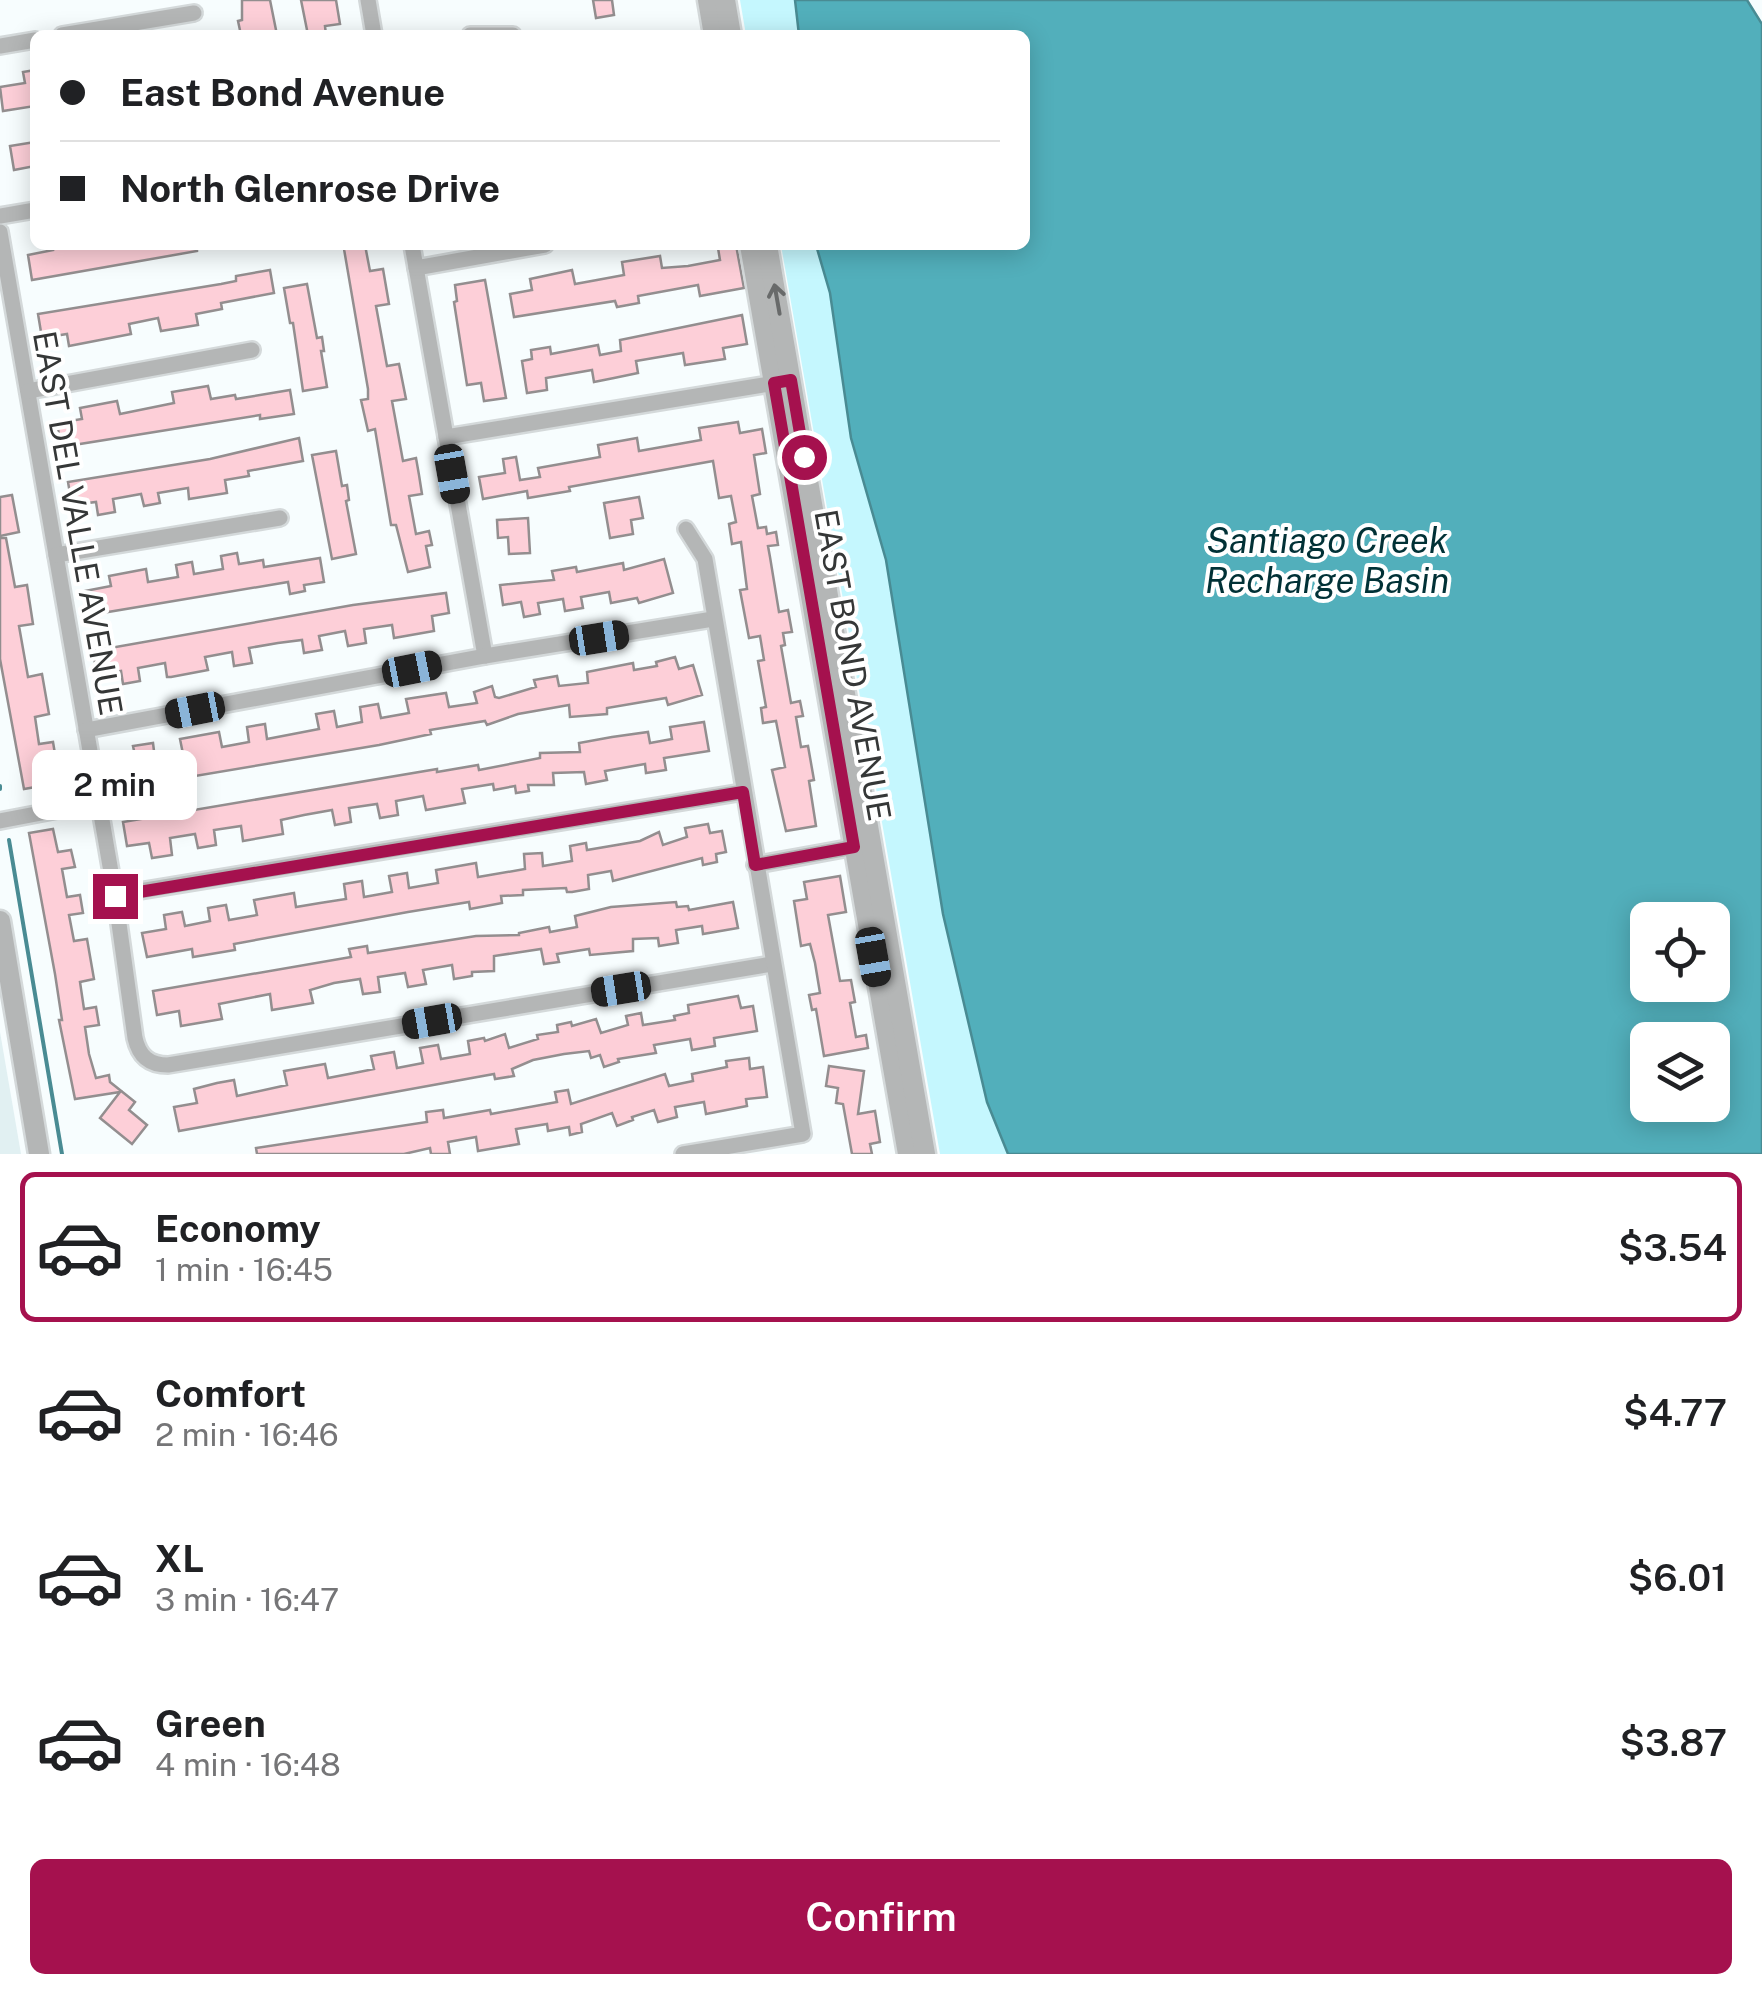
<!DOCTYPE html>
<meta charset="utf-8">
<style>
:root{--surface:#fff;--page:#f6f6f6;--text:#202124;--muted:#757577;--line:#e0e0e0;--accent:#a5114e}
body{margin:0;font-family:"Public Sans",sans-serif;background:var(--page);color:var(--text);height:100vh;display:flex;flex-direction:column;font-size:38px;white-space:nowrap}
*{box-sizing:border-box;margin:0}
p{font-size:32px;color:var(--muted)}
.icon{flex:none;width:55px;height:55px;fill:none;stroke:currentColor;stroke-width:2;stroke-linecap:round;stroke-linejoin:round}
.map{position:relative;height:1154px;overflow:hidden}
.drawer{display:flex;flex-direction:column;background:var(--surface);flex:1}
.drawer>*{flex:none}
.banner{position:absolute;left:30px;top:30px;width:1000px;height:220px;border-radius:15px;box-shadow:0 5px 25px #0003;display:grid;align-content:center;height:220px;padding:0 30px;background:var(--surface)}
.controls{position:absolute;left:1630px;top:902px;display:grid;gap:20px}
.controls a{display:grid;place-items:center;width:100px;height:100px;border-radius:15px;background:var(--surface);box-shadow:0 5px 25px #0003;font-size:50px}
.end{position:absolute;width:45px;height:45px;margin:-22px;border:12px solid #a5114e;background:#fff;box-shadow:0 0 0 5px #fff}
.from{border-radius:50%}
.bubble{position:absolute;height:70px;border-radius:15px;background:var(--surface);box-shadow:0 5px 25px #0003;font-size:32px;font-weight:600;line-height:70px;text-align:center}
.car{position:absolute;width:30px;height:60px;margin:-30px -15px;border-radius:12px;box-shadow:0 0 8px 2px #0007;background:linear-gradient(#222 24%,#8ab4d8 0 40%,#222 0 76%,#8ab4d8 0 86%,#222 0)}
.banner b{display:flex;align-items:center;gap:35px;height:95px;font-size:38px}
.banner b+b{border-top:2px solid var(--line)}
.banner i{width:25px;height:25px;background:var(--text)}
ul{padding:18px 0 0;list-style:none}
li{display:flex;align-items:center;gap:30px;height:150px;margin:0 20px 15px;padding:0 10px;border:5px solid transparent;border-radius:15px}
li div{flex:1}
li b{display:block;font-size:38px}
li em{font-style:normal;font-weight:600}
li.on{border-color:var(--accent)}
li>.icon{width:90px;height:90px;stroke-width:1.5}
.action{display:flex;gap:20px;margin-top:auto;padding:20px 30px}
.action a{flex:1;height:115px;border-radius:15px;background:var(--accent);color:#fff;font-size:40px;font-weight:600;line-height:115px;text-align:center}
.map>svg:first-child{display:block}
.built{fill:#e1f0f2}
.green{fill:#c5f7fe}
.water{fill:#52afbb;stroke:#498b93;stroke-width:2.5;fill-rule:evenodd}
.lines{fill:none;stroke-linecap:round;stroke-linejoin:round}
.stream{stroke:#498b93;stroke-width:4}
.building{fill:#fdcfd8;stroke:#938e8f;stroke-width:2.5}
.minor-casing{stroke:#d4d9da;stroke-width:20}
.tertiary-casing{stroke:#d4d9da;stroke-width:25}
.minor{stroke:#b4b6b6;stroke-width:15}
.tertiary{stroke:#b4b6b6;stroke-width:20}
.oneway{stroke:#686a6a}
.route{stroke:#a5114e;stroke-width:12}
.labels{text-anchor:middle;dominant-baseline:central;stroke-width:8;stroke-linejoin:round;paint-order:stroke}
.street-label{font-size:32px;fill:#353737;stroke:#fff}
.water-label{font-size:35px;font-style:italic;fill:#013136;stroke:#fff}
</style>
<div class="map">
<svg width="1762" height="1154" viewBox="0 0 1762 1154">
<rect width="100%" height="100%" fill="#f7fdfe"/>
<!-- built -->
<path class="built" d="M 0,1032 L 21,1154 L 0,1154 Z"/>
<!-- green -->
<g class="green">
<path d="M 740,0 L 795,0 L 799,35 L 746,35 Z"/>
<path d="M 781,245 L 816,245 L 830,293 L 851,438 L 886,560 L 943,914 L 987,1102 L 1008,1154 L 940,1154 Z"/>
</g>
<!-- water -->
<path class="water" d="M 795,0 L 1747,0 L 1762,24 L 1762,1154 L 1008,1154 L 987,1102 L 943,914 L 886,560 L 851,438 L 830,293 L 816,245 L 1025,245 L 1025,35 L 799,35 ZM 1648,920 L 1712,920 L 1712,985 L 1648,985 ZM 1648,1040 L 1712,1040 L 1712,1105 L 1648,1105 Z"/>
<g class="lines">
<!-- stream -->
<g class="stream">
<path d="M 0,786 L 0,789"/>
<path d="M 9,840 L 62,1154"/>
</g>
</g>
<!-- building -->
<g class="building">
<path d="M 242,0 L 270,0 L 277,35 L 241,35 L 238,21 L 242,20 Z"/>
<path d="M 301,0 L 336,0 L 340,24 L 325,26 L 326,35 L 308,35 Z"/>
<path d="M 593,0 L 612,0 L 614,15 L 596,18 Z"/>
<path d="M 35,70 L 35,106 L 3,111 L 0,87 L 25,83 L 23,72 Z"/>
<path d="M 35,142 L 35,166 L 14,170 L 10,146 Z"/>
<path d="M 52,245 L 197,245 L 197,251 L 32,280 L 28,255 L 53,250 Z"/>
<path d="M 365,245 L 370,271 L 383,269 L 389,304 L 376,306 L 387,366 L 399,364 L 406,399 L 392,401 L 403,461 L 416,458 L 419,475 L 422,494 L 409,496 L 416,534 L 429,531 L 432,545 L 426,546 L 430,567 L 408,572 L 396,525 L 391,525 L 375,429 L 368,431 L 361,400 L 368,399 L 368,389 L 344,249 Z"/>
<path d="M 736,245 L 744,288 L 700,296 L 698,285 L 638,296 L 639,303 L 617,307 L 615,301 L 514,317 L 510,294 L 532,290 L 530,279 L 572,270 L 575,284 L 597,280 L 624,275 L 622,262 L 660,256 L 662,268 L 688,266 L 720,260 L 718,248 Z"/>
<path d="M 270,270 L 274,293 L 221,303 L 222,309 L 196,314 L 198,325 L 161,331 L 158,318 L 129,324 L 131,334 L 69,346 L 67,334 L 42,338 L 38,314 L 221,284 L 236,281 L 236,276 Z"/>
<path d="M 485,280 L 506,398 L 484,401 L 481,383 L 467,385 L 454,302 L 457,301 L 455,285 Z"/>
<path d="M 307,284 L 317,338 L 322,337 L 324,351 L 321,351 L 327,387 L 303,391 L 293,323 L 290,323 L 284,288 Z"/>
<path d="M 742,315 L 747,344 L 723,348 L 725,359 L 685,365 L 683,353 L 636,361 L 638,373 L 614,378 L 594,382 L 592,370 L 546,378 L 547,390 L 527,393 L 522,361 L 532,359 L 531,350 L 550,347 L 551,354 L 598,345 L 600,355 L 621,351 L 620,340 Z"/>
<path d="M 208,386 L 211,399 L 235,395 L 236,399 L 290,390 L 294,414 L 260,419 L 260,415 L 61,447 L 57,423 L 82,419 L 80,408 L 117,401 L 120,414 L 174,403 L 172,392 Z"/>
<path d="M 738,422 L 740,433 L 762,429 L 766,453 L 754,455 L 760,494 L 752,496 L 758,528 L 766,527 L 767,534 L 776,532 L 778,545 L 768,546 L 770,557 L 779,612 L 788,610 L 792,632 L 783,633 L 785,645 L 781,646 L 791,703 L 800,701 L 803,716 L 796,717 L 801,747 L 808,746 L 814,780 L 809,781 L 816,826 L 786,831 L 772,770 L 785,767 L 776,721 L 763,723 L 761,708 L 766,707 L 758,661 L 764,660 L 760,636 L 749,638 L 740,590 L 747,589 L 741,542 L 732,544 L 729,524 L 736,522 L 731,496 L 719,498 L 713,461 L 569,487 L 570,491 L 528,498 L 527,491 L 483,499 L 479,477 L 505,473 L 503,459 L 516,457 L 520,480 L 540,477 L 538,468 L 600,457 L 598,445 L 637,438 L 639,451 L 701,440 L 699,428 Z"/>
<path d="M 299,438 L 303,461 L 248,471 L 249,476 L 225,480 L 227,493 L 189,499 L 188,488 L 158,493 L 160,503 L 144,506 L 141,494 L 113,499 L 115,512 L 98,515 L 96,502 L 72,505 L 68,482 L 210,459 Z"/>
<path d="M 336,451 L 342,486 L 347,485 L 349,500 L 346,501 L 356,554 L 332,559 L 312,455 Z"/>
<path d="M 12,495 L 19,532 L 0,536 L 0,497 Z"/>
<path d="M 639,497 L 643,518 L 631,520 L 633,534 L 610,538 L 604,503 Z"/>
<path d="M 528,518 L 530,553 L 509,554 L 508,537 L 498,538 L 497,520 Z"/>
<path d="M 0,538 L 6,538 L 15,587 L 27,585 L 33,624 L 19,626 L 28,677 L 42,674 L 49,714 L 35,717 L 39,744 L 53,742 L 56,760 L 43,762 L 47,785 L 24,789 L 0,659 Z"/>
<path d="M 237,553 L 239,564 L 263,560 L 264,567 L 320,558 L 324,582 L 304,585 L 305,591 L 290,594 L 288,582 L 90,615 L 85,591 L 111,586 L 109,576 L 146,569 L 148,582 L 178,577 L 176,565 L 192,562 L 194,574 L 223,569 L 221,556 Z"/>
<path d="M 664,559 L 673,593 L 639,603 L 637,598 L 611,603 L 609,592 L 581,597 L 583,608 L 565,611 L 563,599 L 538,603 L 540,614 L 524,617 L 521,602 L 503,605 L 500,585 L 554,580 L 552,571 L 576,567 L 577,572 L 623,563 L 624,570 Z"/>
<path d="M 446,593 L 449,613 L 432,616 L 434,631 L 394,638 L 392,625 L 364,629 L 366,643 L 348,646 L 345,631 L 319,636 L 322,650 L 304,653 L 302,640 L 278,643 L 249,648 L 252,663 L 234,666 L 232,652 L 205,657 L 208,670 L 171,677 L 167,677 L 165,663 L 138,668 L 140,681 L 123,684 L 121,671 L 97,675 L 93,651 L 353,605 Z"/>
<path d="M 675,657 L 679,669 L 693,665 L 702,695 L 668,705 L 666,698 L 607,708 L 607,714 L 570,717 L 569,705 L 518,714 L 487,725 L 485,721 L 430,730 L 431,734 L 379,745 L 159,782 L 160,793 L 146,795 L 144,783 L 118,788 L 113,764 L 136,760 L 133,746 L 153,743 L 155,759 L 183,754 L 180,739 L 219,732 L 222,747 L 249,742 L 247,727 L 265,724 L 267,739 L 319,729 L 316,714 L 334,711 L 337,727 L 362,722 L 360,707 L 378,704 L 381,718 L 409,713 L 406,699 L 446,693 L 449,707 L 477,703 L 474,692 L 492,686 L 495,697 L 499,698 L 536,687 L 534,680 L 557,676 L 559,686 L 588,683 L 587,672 L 633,663 L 634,670 L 657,666 L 656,662 Z"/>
<path d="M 704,722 L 709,751 L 664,758 L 666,770 L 646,773 L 645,764 L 605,771 L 607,780 L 586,784 L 584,772 L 553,773 L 554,785 L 528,785 L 529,791 L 516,793 L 515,786 L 494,790 L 493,784 L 462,789 L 465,803 L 426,810 L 423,796 L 396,801 L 398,815 L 380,818 L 377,804 L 349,808 L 351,822 L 335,825 L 332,810 L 304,815 L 281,820 L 283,834 L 243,841 L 241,826 L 214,830 L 216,845 L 198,848 L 195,834 L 170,838 L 172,855 L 152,858 L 149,843 L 127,846 L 123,822 L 437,769 L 437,772 L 478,765 L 479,770 L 540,758 L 540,753 L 580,752 L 579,743 L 612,737 L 648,732 L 650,743 L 672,739 L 670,727 Z"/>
<path d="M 708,824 L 710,833 L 722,831 L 726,852 L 716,854 L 717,862 L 703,865 L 702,858 L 613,881 L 611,871 L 588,875 L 589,889 L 572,892 L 567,892 L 566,888 L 523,890 L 523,895 L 501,896 L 502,903 L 470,909 L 469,902 L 408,912 L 234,944 L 235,950 L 193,957 L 192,949 L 147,957 L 142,933 L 166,929 L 164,915 L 182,912 L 185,926 L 210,921 L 208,908 L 226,905 L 229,920 L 257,915 L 254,900 L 294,893 L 296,907 L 320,903 L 346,899 L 344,884 L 362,881 L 364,897 L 392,892 L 389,876 L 407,873 L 409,888 L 438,883 L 436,870 L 476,863 L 478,877 L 525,869 L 524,854 L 542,853 L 543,866 L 572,861 L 570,846 L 586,843 L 587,850 L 640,841 L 659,832 L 663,845 L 687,837 L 685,828 Z"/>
<path d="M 53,829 L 58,852 L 71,850 L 75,867 L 62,869 L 67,897 L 80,895 L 83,913 L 69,915 L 74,941 L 87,939 L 94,979 L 80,982 L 84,1009 L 96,1007 L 99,1025 L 85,1027 L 89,1054 L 96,1078 L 109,1075 L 110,1082 L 135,1102 L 129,1110 L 147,1125 L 132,1144 L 100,1118 L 120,1092 L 75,1099 L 59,1020 L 62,1020 L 55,974 L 29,833 Z"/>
<path d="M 840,876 L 846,912 L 828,915 L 840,981 L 851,980 L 855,1002 L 850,1003 L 856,1037 L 866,1035 L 868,1048 L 824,1056 L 816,1009 L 812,1010 L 809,995 L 820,993 L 815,963 L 810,944 L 801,946 L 794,901 L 807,899 L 804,882 Z"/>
<path d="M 676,902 L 677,907 L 688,906 L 689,910 L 733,902 L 738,928 L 703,934 L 702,926 L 676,930 L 678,943 L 659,946 L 658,938 L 633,939 L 633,951 L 590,955 L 589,949 L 557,954 L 559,962 L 544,964 L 541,949 L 494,956 L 494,971 L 472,972 L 472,976 L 454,979 L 452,965 L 423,970 L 426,984 L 408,987 L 405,973 L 378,977 L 380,992 L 363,994 L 360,979 L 334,983 L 310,990 L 313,1003 L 272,1010 L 270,994 L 219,1004 L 222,1019 L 181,1026 L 179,1011 L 157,1015 L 153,991 L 351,957 L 349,949 L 367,946 L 368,953 L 476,936 L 519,935 L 519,933 L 549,927 L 550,932 L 577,927 L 575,916 L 611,907 Z"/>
<path d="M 738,996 L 741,1008 L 753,1006 L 757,1031 L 714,1038 L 715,1046 L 692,1050 L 690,1039 L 654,1045 L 656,1053 L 618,1059 L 619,1062 L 604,1067 L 600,1055 L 591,1058 L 589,1051 L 564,1054 L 533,1060 L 512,1069 L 514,1076 L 495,1079 L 494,1074 L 179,1131 L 174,1107 L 197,1103 L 194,1089 L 217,1083 L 234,1080 L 237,1096 L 287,1085 L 284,1071 L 325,1064 L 328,1078 L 354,1073 L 374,1069 L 371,1056 L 394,1052 L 397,1068 L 423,1063 L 420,1048 L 438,1045 L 441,1059 L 470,1054 L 468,1041 L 484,1038 L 485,1041 L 505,1034 L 509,1048 L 538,1039 L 537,1035 L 558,1032 L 557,1025 L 571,1022 L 572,1026 L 596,1019 L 601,1033 L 628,1025 L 626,1016 L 641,1013 L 643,1025 L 675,1020 L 674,1016 L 689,1013 L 688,1005 Z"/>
<path d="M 749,1058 L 750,1069 L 763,1067 L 767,1097 L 746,1099 L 747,1106 L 706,1114 L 704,1102 L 675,1107 L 677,1117 L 658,1122 L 654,1110 L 632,1117 L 633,1120 L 617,1126 L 612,1113 L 581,1124 L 582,1132 L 570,1135 L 569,1127 L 548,1131 L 547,1124 L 516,1129 L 519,1144 L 478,1151 L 476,1137 L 448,1142 L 450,1154 L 431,1154 L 430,1148 L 404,1154 L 257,1154 L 256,1148 L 427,1122 L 426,1112 L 443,1110 L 444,1118 L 490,1110 L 491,1114 L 557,1102 L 555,1092 L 568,1090 L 571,1104 L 665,1074 L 669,1086 L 693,1081 L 692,1074 L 727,1067 L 726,1061 Z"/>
<path d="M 829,1066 L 864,1071 L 858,1114 L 875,1111 L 880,1142 L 870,1144 L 872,1154 L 852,1154 L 843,1104 L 836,1103 L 838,1088 L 826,1086 Z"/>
</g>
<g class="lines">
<defs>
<g id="minor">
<path d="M 368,0 L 374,35"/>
<path d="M 62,35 L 194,13"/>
<path d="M 470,35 L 513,35"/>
<path d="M 0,46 L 35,40"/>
<path d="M 0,216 L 35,210"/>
<path d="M 0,232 L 115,895 L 135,1038 C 139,1056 149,1065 168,1065 L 772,964"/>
<path d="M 412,245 L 485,656"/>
<path d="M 416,268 L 545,245"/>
<path d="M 28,391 L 252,350"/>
<path d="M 446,437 L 782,382"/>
<path d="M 56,555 L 280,518"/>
<path d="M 86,730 L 485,656 L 713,619"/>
<path d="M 0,821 L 99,802"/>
<path d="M 755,865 L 865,845"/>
<path d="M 115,895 L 743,792"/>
<path d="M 683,1154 L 803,1134 L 705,559 L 686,529"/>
</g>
<g id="tertiary">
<path d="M 708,0 L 714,35"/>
<path d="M 725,0 L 731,35"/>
<path d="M 750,245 L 908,1154"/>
<path d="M 767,245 L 925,1154"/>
<path d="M 0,921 L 39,1154"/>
</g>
</defs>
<!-- minor casing -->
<use href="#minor" class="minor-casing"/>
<!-- tertiary casing -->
<use href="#tertiary" class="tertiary-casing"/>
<!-- minor -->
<use href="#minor" class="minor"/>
<!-- tertiary -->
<use href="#tertiary" class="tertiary"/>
</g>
<!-- one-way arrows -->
<defs><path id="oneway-shaft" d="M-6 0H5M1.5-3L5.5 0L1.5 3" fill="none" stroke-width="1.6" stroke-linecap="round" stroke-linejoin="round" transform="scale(2.5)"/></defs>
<use class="oneway" href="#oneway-shaft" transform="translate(777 299) rotate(-100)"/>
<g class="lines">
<!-- route -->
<path class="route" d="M 115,896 L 743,792 L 755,865 L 854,847 L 774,383 L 791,380 L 804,457"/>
</g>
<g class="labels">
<!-- street labels -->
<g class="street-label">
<text transform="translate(78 523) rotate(80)">EAST DEL VALLE AVENUE</text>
<text transform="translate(853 665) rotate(80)">EAST BOND AVENUE</text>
</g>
<!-- water labels -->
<g class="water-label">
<text x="1327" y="540">Santiago Creek<tspan x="1327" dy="40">Recharge Basin</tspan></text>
</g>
</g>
</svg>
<div class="controls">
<a><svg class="icon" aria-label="locate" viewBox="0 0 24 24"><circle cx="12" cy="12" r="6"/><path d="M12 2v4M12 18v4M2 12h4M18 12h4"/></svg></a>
<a><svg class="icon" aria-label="layers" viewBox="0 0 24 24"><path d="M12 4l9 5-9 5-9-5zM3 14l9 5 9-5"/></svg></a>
</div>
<i class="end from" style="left:804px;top:457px"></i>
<i class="end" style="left:115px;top:896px"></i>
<div class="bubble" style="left:32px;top:750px;width:165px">2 min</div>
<i class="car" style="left:452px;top:474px;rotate:170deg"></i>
<i class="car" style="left:599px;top:638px;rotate:81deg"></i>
<i class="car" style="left:412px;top:669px;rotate:79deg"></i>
<i class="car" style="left:195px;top:710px;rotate:259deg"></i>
<i class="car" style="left:873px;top:957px;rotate:170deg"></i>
<i class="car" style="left:621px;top:989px;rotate:261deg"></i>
<i class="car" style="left:432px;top:1021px;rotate:260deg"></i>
<div class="banner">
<b><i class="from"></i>East Bond Avenue</b>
<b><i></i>North Glenrose Drive</b>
</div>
</div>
<section class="drawer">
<ul>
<li class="on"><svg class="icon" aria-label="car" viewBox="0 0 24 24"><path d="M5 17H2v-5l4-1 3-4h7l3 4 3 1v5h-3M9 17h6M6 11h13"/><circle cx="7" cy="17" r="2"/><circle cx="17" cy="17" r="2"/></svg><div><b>Economy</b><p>1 min · 16:45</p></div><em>$3.54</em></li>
<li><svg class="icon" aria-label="car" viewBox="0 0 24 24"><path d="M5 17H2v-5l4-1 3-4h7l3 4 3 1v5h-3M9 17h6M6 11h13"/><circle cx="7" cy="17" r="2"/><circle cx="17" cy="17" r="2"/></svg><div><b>Comfort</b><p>2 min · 16:46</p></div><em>$4.77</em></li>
<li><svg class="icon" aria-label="car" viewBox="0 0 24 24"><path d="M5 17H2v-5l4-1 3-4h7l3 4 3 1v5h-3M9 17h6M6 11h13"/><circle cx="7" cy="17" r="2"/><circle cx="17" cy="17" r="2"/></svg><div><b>XL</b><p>3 min · 16:47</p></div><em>$6.01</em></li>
<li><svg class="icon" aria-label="car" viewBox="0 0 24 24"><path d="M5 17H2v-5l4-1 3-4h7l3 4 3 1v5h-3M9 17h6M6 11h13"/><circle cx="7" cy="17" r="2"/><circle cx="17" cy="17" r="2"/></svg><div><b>Green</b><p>4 min · 16:48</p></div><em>$3.87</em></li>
</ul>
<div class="action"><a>Confirm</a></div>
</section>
